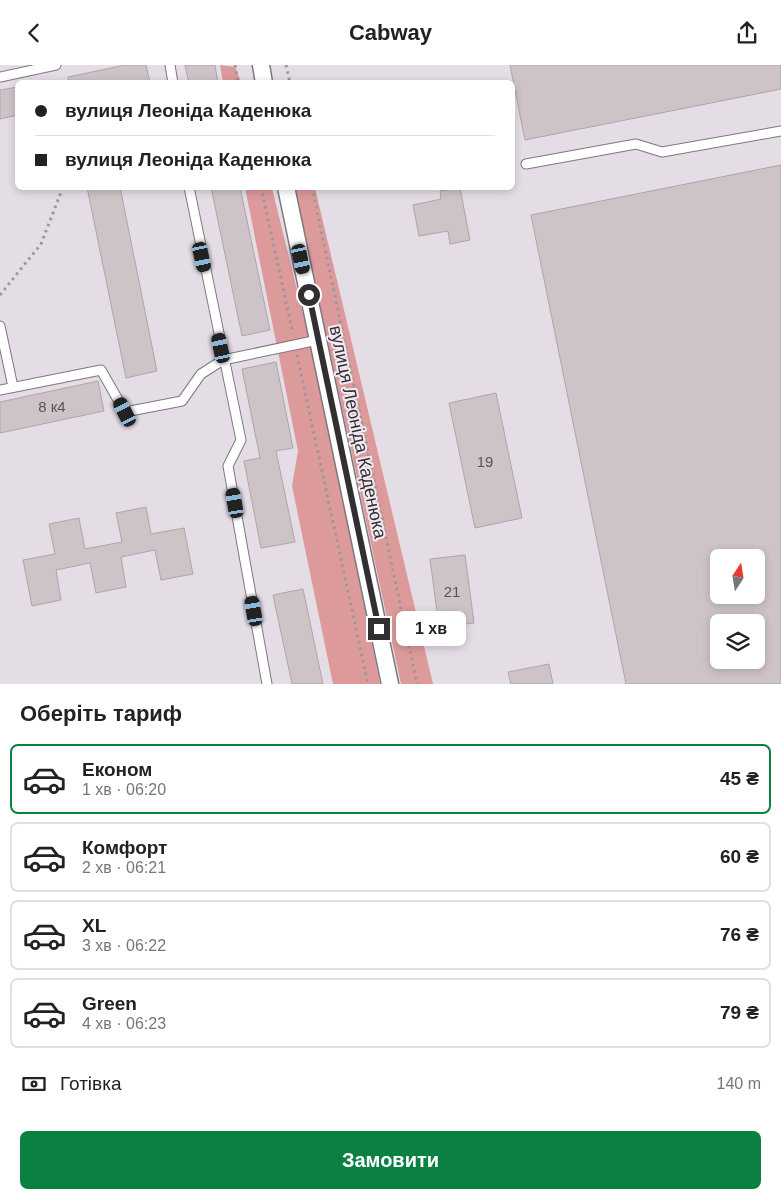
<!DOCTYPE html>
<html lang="uk">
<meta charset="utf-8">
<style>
:root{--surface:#fff;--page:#f6f6f6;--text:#222;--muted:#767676;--line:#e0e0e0;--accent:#0b8043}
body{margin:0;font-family:Arial,sans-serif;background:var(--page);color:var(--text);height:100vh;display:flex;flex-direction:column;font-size:19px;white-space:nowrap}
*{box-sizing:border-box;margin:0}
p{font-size:16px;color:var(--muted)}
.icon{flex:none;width:28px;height:28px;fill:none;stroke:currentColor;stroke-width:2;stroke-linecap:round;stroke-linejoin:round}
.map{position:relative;height:619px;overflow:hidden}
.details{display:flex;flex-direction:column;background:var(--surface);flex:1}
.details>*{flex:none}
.guide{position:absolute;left:15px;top:15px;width:500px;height:110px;border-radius:8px;box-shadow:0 2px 8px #0003;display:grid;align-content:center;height:110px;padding:0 20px;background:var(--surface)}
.needle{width:32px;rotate:12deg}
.controls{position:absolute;left:710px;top:484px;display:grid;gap:10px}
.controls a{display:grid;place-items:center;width:55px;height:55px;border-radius:8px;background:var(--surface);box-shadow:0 2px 8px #0003;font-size:25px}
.end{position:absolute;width:22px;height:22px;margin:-11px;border:6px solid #322f32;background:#fff;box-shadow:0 0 0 2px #fff}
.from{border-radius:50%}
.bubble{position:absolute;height:35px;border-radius:8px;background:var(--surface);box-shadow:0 2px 8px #0003;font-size:16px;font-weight:700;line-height:35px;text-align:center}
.car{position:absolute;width:15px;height:30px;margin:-15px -8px;border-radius:6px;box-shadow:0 0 4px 1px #0007;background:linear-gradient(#222 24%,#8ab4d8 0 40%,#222 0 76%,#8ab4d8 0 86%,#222 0)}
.guide b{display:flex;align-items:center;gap:18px;height:48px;font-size:19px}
.guide b+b{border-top:1px solid var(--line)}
.guide i{width:12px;height:12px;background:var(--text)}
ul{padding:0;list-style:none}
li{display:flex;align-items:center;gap:15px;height:70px;margin:0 10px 8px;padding:0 10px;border:2px solid var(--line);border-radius:8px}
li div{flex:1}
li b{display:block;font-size:19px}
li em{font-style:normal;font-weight:700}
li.selected{border-color:var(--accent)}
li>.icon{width:45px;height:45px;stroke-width:1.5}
h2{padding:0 20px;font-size:22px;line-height:60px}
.pay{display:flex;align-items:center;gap:12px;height:55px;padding:0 20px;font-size:19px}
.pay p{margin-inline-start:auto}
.button{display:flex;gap:10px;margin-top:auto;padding:10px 20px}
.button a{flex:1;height:58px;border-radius:8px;background:var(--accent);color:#fff;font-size:20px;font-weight:700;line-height:58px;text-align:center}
header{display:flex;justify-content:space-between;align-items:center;height:65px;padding:0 20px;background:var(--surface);font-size:22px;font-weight:700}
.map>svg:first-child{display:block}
.green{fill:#dd9a9b}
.building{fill:#cec4c8;stroke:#afa5a9;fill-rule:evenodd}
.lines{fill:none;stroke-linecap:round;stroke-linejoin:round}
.service-casing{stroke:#7d777e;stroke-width:11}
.minor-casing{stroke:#7d777e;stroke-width:19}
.path{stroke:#9b969c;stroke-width:3;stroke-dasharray:2.5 4;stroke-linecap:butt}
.service{stroke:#fff;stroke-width:9}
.minor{stroke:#fff;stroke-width:16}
.route{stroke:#322f32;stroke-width:6}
.labels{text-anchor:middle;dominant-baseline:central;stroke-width:4;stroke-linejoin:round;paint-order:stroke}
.number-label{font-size:15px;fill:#595458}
.street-label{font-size:18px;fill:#322f32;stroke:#f1eaf2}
</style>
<header><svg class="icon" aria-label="back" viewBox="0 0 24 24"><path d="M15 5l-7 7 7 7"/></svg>Cabway<svg class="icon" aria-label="share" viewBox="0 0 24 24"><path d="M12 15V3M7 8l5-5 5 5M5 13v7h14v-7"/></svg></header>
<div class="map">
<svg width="781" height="619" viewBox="0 0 781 619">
<rect width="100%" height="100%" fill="#e4dde5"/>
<!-- green -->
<g class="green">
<path d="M 220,0 L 235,2 L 241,17 L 223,17 Z"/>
<path d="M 245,123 L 272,123 L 317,306 L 380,619 L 333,619 L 292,421 L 298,386 Z"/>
<path d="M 295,123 L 315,123 L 433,619 L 401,619 Z"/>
</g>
<!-- building -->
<g class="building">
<path d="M 125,0 L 146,0 L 150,18 L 69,18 L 68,12 Z"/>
<path d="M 185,0 L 215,0 L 218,18 L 189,18 Z"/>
<path d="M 510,0 L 781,0 L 781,24 L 525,75 Z"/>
<path d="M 18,22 L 18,50 L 0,54 L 0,25 Z"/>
<path d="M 781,100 L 781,619 L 626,619 L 531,150 ZM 719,492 L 756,492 L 756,530 L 719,530 ZM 719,558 L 756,558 L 756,595 L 719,595 Z"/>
<path d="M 87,122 L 120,122 L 157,306 L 126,313 Z"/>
<path d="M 211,122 L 240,122 L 270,265 L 242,271 Z"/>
<path d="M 460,123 L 470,175 L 450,179 L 448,166 L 419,171 L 413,140 L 441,134 L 440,126 Z"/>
<path d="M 276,297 L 293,383 L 276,386 L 295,477 L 261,483 L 244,396 L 260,393 L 242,304 Z"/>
<path d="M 98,316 L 104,346 L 0,368 L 0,337 Z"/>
<path d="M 496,328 L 522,453 L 475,463 L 449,338 Z"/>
<path d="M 146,442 L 151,469 L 184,463 L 193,509 L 161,515 L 155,485 L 121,492 L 126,522 L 96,528 L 90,498 L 56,505 L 61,535 L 32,541 L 23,495 L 55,489 L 49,459 L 79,453 L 85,484 L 122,477 L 116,448 Z"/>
<path d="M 465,490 L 474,558 L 439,562 L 430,494 Z"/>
<path d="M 303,524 L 323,619 L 292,619 L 273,530 Z"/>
<path d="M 549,599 L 553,619 L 511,619 L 508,607 Z"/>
</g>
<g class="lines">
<defs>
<g id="service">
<path d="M 170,0 L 173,18"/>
<path d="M 0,12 L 56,0"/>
<path d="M 526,99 L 636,79 L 662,87 L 781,66"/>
<path d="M 189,122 L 241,375 L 228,401 L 267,619"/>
<path d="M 0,261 L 13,322"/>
<path d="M 0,325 L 101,305 L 125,347 L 182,336 L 201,309 L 223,295 L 318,275"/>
</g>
<g id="minor">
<path d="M 261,0 L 264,18"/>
<path d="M 286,122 L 390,619"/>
</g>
</defs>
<!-- service casing -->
<use href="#service" class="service-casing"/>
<!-- minor casing -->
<use href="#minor" class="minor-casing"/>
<!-- path -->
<g class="path">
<path d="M 235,0 L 238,18"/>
<path d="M 286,0 L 290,18"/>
<path d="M 261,122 L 293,269"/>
<path d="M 312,122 L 417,619"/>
<path d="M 0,230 L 41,179 L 63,122"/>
<path d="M 297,290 L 368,619"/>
</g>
<!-- service -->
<use href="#service" class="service"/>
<!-- minor -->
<use href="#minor" class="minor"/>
</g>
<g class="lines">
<!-- route -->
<path class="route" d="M 309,230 L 379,564"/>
</g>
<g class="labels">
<!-- number labels -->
<g class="number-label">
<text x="52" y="341">8 к4</text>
<text x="485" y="396">19</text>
<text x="452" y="526">21</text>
</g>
<!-- street labels -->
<g class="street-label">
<text transform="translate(358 367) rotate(78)">вулиця Леоніда Каденюка</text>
</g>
</g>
</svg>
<div class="controls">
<a><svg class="needle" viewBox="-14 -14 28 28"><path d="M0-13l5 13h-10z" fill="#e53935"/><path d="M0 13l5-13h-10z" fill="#767676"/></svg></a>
<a><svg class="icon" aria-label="layers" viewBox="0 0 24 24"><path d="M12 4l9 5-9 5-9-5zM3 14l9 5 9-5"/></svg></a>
</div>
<i class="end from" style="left:309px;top:230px"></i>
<i class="end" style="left:379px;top:564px"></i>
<div class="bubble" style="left:396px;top:546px;width:70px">1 хв</div>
<i class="car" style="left:202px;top:192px;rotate:168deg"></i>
<i class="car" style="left:301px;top:194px;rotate:168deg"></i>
<i class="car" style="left:221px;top:283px;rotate:348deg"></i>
<i class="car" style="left:125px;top:347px;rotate:333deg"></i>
<i class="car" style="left:235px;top:438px;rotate:350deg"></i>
<i class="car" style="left:254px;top:546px;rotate:350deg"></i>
<div class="guide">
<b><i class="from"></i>вулиця Леоніда Каденюка</b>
<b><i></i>вулиця Леоніда Каденюка</b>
</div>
</div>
<section class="details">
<h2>Оберіть тариф</h2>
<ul>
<li class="selected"><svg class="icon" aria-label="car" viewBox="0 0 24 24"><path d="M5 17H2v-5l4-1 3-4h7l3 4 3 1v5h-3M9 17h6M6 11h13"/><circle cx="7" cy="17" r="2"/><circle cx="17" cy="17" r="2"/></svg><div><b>Економ</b><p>1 хв · 06:20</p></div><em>45 ₴</em></li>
<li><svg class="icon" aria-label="car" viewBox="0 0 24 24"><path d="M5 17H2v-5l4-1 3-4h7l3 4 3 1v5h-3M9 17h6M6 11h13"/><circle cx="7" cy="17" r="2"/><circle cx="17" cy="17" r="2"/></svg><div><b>Комфорт</b><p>2 хв · 06:21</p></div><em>60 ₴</em></li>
<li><svg class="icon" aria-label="car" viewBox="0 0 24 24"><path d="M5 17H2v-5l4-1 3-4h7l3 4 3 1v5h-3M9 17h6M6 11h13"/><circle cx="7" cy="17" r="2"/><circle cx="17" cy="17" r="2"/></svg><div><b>XL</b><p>3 хв · 06:22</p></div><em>76 ₴</em></li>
<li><svg class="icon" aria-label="car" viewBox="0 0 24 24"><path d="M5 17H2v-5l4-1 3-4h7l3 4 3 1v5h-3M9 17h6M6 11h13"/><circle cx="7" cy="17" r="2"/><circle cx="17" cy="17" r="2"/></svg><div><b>Green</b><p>4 хв · 06:23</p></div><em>79 ₴</em></li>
</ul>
<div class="pay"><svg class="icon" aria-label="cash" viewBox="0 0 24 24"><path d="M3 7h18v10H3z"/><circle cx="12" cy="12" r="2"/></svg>Готівка<p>140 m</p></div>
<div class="button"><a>Замовити</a></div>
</section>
